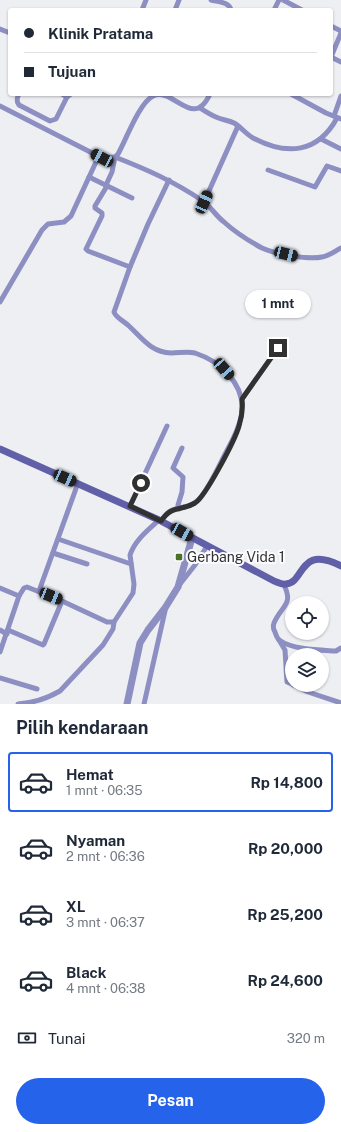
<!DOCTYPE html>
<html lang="id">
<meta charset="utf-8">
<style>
:root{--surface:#fff;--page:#f6f6f7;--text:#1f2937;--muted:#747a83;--line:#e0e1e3;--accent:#2563eb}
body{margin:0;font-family:"Public Sans",sans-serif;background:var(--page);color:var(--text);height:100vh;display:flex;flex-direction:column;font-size:15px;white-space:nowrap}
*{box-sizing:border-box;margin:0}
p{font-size:13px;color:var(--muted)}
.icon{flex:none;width:22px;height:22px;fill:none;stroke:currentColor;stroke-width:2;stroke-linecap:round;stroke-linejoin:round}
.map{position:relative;height:704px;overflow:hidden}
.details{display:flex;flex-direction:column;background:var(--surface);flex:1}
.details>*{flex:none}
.top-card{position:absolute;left:8px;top:8px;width:325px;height:88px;border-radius:4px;box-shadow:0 1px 3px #0004;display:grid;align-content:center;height:88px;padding:0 16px;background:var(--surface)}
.fabs{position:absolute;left:285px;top:596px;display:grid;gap:8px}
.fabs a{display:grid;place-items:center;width:44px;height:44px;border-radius:50%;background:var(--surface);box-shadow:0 1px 3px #0004;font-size:20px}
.end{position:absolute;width:18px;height:18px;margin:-9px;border:5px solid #313132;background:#fff;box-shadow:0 0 0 2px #fff}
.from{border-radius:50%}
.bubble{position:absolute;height:28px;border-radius:14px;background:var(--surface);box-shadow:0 1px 3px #0004;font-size:13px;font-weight:700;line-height:28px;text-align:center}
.car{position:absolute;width:12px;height:24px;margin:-12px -6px;border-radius:5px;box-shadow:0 0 3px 1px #0007;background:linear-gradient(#222 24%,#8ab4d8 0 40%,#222 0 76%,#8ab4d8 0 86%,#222 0)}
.top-card b{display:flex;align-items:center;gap:14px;height:38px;font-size:15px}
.top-card b+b{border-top:1px solid var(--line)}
.top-card i{width:10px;height:10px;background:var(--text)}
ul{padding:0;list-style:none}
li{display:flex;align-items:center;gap:12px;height:60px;margin:0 8px 6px;padding:0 8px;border:2px solid transparent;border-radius:4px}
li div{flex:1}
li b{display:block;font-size:15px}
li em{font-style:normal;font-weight:700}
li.active{border-color:var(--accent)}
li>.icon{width:36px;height:36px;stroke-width:1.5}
h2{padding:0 16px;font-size:18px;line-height:48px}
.pay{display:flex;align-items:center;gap:10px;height:44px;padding:0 16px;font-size:15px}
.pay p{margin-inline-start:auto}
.action{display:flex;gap:8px;margin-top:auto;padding:8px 16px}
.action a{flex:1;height:46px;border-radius:24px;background:var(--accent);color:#fff;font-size:16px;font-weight:700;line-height:46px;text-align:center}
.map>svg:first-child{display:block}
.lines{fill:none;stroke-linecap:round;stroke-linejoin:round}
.minor{stroke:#8d8fc2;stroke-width:5}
.tertiary{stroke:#8d8fc2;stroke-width:7}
.secondary{stroke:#605fa8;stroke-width:7}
.route{stroke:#313132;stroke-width:5}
.poi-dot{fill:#4c712a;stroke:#fcfcff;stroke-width:1.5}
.labels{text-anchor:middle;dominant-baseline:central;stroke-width:4;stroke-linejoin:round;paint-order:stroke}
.poi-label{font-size:14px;fill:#313132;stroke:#fcfcff;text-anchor:start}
</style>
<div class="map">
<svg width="341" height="704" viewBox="0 0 341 704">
<rect width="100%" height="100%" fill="#eeeff3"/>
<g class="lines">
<!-- minor -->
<g class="minor">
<path d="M 211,0 C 219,2 229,2 231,10"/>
<path d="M 283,0 L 302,10"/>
<path d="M 142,10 L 146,0"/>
<path d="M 175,10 L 179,0"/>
<path d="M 274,10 L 279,0"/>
<path d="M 331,26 L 341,31"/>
<path d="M 0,29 L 10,33"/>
<path d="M 331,57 L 341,33"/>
<path d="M 331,57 L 341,62"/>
<path d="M 19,94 C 17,98 16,101 19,105 L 50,121 L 56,119 L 67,97"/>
<path d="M 62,94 L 67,97 L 71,94"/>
<path d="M 291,94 L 326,113 L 341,119"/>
<path d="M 0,106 L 102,158"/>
<path d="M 200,108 C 205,111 211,115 216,117 C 222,120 228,120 234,123 C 241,127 246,134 253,138 C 287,156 318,153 337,118"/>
<path d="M 334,116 L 341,96"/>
<path d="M 321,139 L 341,149"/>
<path d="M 268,170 L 315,187 L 327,166 L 341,171"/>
<path d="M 89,177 L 132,198"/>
<path d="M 106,185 L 112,172 L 115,157 C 148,170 173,181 203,201 C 211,207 216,216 224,222 C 235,232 249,241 262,248 C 275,254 308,260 322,257 C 329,256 335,251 341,248"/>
<path d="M 107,186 L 95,206 L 95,208 L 102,213 L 102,216 L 86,249 L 88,251 L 130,267"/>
<path d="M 204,202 L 238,126"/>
<path d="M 0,302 L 42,230 L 48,224 L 64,222 L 71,216 L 96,162 L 102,158 L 115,157 L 118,154 C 126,140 139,103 153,96 C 173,86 193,131 210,94"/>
<path d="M 242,399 L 278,348"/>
<path d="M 130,506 L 167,426"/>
<path d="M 179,509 L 178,505 L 182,492 L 183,477 L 173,468 L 182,448"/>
<path d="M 161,521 C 164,517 167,512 172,510 C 183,506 193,508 201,497 C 210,485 216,472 222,460 C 238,429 255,404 228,374 C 220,365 207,357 195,353 C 187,351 180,353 171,353 C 151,352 143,339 129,326 C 124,321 116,318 114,312 L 130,267 L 148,224 L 169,180"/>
<path d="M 58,539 L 131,564"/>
<path d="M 53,553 L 87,564"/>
<path d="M 180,584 L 195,565 L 207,546"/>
<path d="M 284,585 C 294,605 281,606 274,623 C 273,626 273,629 275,632 C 276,635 277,638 279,640 C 293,650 320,650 336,651 L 341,648"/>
<path d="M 0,588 L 19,596"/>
<path d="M 39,591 L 78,483"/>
<path d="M 0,630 L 7,634"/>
<path d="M 8,630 L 43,645 L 44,644 L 62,601"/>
<path d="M 279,640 L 285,650 L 287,682 L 292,684"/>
<path d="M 0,652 L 19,596 L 24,588 L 27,587 L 62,601 L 107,622 L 114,622"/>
<path d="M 0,678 L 37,689"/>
<path d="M 293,685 L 308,692 L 341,703"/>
<path d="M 18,704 C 33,703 46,699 60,691 L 103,645 L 113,629 L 114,622 L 133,593 L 134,584 L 130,555 C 135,540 148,530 159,520"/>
<path d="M 144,704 L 165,611"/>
</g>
<!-- tertiary -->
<path class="tertiary" d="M 127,704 L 140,643 L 148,630 L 165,608 L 178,587 L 192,538"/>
<!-- secondary -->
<path class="secondary" d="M 0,449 L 159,520 L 274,581 C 277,582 282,585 286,584 C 305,583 298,544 341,566"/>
</g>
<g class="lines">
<!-- route -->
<path class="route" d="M 141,483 L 130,506 L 161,521 C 173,504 180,512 195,503 C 206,496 235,440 239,426 C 242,417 243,409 242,399 L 278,348"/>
</g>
<!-- markers -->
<rect class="poi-dot" x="175" y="553" width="8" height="8" rx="2"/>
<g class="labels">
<!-- poi labels -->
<g class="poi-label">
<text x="187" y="557">Gerbang Vida 1</text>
</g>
</g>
</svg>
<div class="fabs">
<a><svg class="icon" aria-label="locate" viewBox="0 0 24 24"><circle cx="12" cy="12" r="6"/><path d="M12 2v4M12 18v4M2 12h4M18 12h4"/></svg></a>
<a><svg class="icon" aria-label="layers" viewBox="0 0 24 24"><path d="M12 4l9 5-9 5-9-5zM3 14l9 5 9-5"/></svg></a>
</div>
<i class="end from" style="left:141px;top:483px"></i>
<i class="end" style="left:278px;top:348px"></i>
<div class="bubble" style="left:245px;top:290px;width:66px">1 mnt</div>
<i class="car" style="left:102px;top:158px;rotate:298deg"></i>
<i class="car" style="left:204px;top:202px;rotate:24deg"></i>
<i class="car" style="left:286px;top:254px;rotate:104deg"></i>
<i class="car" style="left:224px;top:369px;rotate:139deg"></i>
<i class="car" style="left:65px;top:478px;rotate:114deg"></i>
<i class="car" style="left:182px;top:532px;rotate:119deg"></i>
<i class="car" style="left:51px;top:596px;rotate:112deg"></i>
<div class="top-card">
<b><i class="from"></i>Klinik Pratama</b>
<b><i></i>Tujuan</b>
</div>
</div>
<section class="details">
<h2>Pilih kendaraan</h2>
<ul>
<li class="active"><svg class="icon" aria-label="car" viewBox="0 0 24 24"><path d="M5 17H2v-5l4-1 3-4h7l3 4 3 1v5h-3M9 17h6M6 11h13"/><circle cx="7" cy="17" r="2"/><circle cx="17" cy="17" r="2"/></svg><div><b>Hemat</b><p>1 mnt · 06:35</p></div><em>Rp 14,800</em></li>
<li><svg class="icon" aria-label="car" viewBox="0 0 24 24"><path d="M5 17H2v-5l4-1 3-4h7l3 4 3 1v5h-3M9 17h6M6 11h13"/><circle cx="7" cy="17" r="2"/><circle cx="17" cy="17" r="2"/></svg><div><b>Nyaman</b><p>2 mnt · 06:36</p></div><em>Rp 20,000</em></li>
<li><svg class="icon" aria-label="car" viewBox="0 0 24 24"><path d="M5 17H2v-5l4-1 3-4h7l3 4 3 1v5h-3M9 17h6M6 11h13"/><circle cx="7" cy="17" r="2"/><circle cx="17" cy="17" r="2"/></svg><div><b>XL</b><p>3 mnt · 06:37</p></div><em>Rp 25,200</em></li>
<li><svg class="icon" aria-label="car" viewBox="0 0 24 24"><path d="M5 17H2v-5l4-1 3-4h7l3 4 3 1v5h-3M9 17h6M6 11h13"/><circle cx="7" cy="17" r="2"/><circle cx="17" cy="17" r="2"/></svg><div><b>Black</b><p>4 mnt · 06:38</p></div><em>Rp 24,600</em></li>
</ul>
<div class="pay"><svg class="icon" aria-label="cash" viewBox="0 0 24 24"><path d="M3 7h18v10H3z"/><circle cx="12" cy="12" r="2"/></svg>Tunai<p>320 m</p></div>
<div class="action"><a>Pesan</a></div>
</section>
